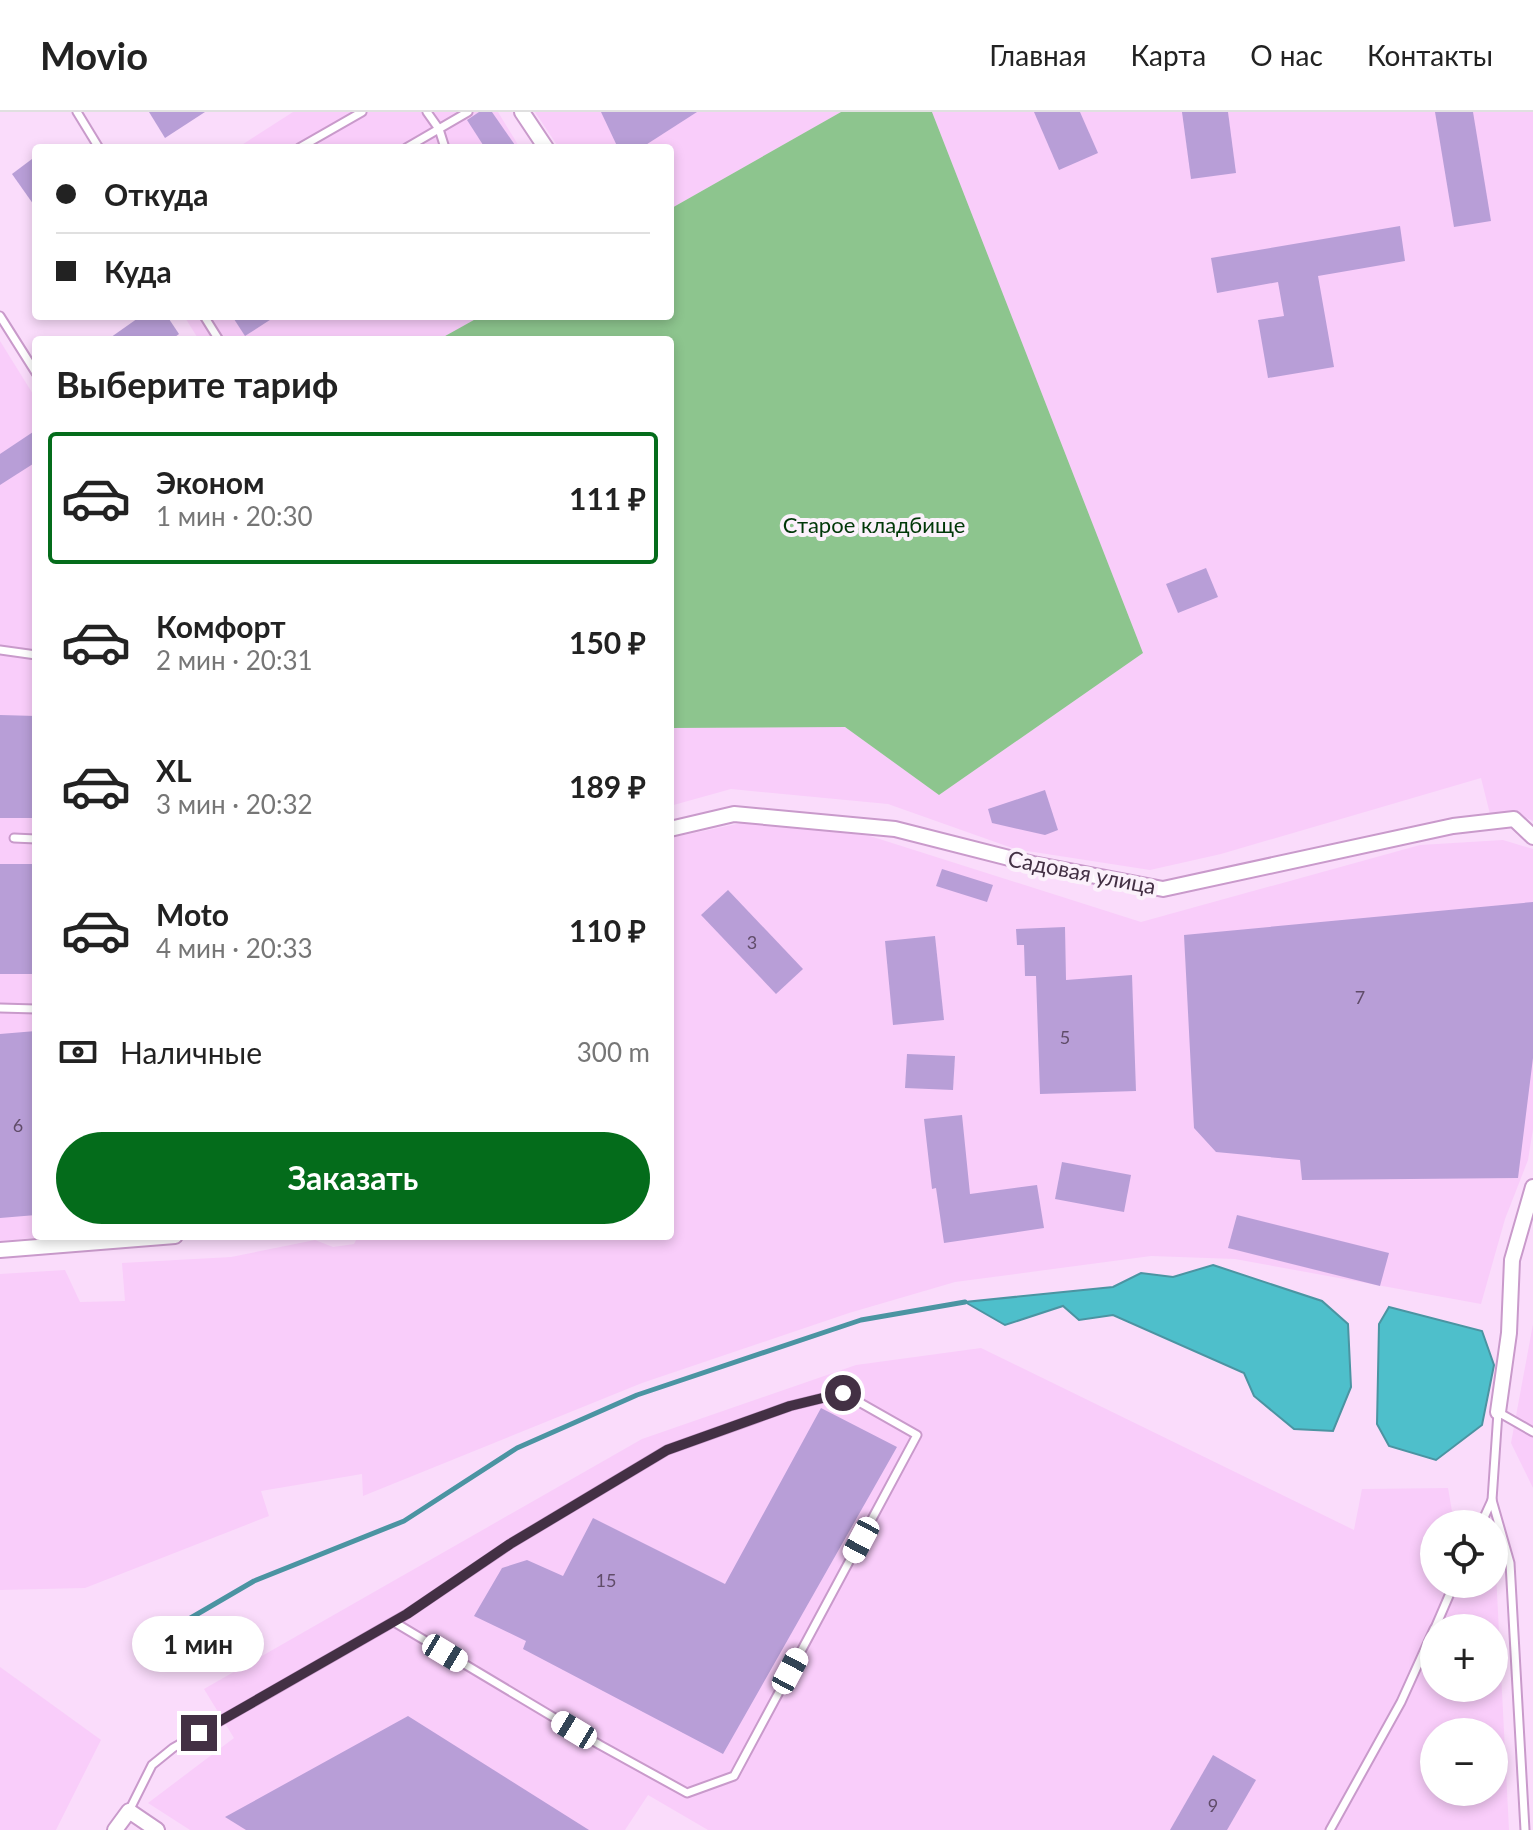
<!DOCTYPE html>
<html lang="ru">
<meta charset="utf-8">
<style>
:root{--surface:#fff;--page:#f6f6f6;--text:#222;--muted:#767676;--line:#e0e0e0;--accent:#046c1b}
body{margin:0;font-family:Lato,sans-serif;background:var(--page);color:var(--text);height:100vh;display:flex;flex-direction:column;font-size:30px;white-space:nowrap}
*{box-sizing:border-box;margin:0}
p{font-size:26px;color:var(--muted)}
.icon{flex:none;width:44px;height:44px;fill:none;stroke:currentColor;stroke-width:2;stroke-linecap:round;stroke-linejoin:round}
.map{position:relative;flex:1;overflow:hidden}
.side{position:absolute;left:32px;top:224px;width:642px;height:904px;display:flex;flex-direction:column;background:var(--surface);border-radius:8px;box-shadow:0 4px 12px #0003}
.side>*{flex:none}
.top-card{position:absolute;left:32px;top:32px;width:642px;height:176px;border-radius:8px;box-shadow:0 4px 12px #0003;display:grid;align-content:center;height:176px;padding:0 24px;background:var(--surface)}
.buttons{position:absolute;left:1420px;top:1398px;display:grid;gap:16px}
.buttons a{display:grid;place-items:center;width:88px;height:88px;border-radius:50%;background:var(--surface);box-shadow:0 4px 12px #0003;font-size:40px}
.end{position:absolute;width:36px;height:36px;margin:-18px;border:10px solid #433044;background:#fff;box-shadow:0 0 0 4px #fff}
.from{border-radius:50%}
.bubble{position:absolute;height:56px;border-radius:28px;background:var(--surface);box-shadow:0 4px 12px #0003;font-size:26px;font-weight:700;line-height:56px;text-align:center}
.car{position:absolute;width:24px;height:48px;margin:-24px -12px;border-radius:10px;box-shadow:0 0 6px 2px #0007;background:linear-gradient(#fff 24%,#345 0 40%,#fff 0 76%,#345 0 86%,#fff 0)}
.top-card b{display:flex;align-items:center;gap:28px;height:76px;font-size:30px}
.top-card b+b{border-top:2px solid var(--line)}
.top-card i{width:20px;height:20px;background:var(--text)}
ul{padding:0;list-style:none}
li{display:flex;align-items:center;gap:24px;height:132px;margin:0 16px 12px;padding:0 8px;border:4px solid transparent;border-radius:8px}
li div{flex:1}
li b{display:block;font-size:30px}
li em{font-style:normal;font-weight:700}
li.current{border-color:var(--accent)}
li>.icon{width:72px;height:72px;stroke-width:1.5}
h2{padding:0 24px;font-size:36px;line-height:96px}
.pay{display:flex;align-items:center;gap:20px;height:88px;padding:0 24px;font-size:30px}
.pay p{margin-inline-start:auto}
.primary-button{display:flex;gap:16px;margin-top:auto;padding:16px 24px}
.primary-button a{flex:1;height:92px;border-radius:48px;background:var(--accent);color:#fff;font-size:32px;font-weight:700;line-height:92px;text-align:center}
header{display:flex;align-items:center;gap:48px;box-sizing:border-box;height:112px;padding:0 40px;background:var(--surface);border-bottom:2px solid var(--line)}
header strong{font-size:38px}
nav{display:flex;gap:44px;margin-inline-start:auto;font-size:28px}
.map>svg:first-child{display:block}
.built{fill:#f9cdfa;fill-rule:evenodd}
.green{fill:#8dc58e}
.water{fill:#4ebfcb;stroke:#4b94a2;stroke-width:2}
.lines{fill:none;stroke-linecap:round;stroke-linejoin:round}
.stream{stroke:#4b94a2;stroke-width:5}
.building{fill:#b89ed7}
.lane-casing{stroke:#c99acb;stroke-width:11}
.street-casing{stroke:#c99acb;stroke-width:18}
.lane{stroke:#fff;stroke-width:7}
.street{stroke:#fff;stroke-width:14}
.route{stroke:#433044;stroke-width:10}
.labels{text-anchor:middle;dominant-baseline:central;stroke-width:8;stroke-linejoin:round;paint-order:stroke}
.number-label{font-size:18px;fill:#604c69}
.park-label{font-size:22px;fill:#003808;stroke:#fbf1fb}
.street-label{font-size:22px;fill:#433044;stroke:#fbf1fb}
</style>
<header>
<strong>Movio</strong>
<nav><a>Главная</a><a>Карта</a><a>О нас</a><a>Контакты</a></nav>
</header>
<div class="map">
<svg width="1533" height="1718" viewBox="0 0 1533 1718">
<rect width="100%" height="100%" fill="#fadcfb"/>
<!-- built -->
<g class="built">
<path d="M 293,0 L 498,0 L 520,36 L 237,36 Z"/>
<path d="M 535,0 L 841,0 L 670,97 L 670,36 L 559,36 Z"/>
<path d="M 932,0 L 1533,0 L 1533,709 L 1520,703 L 1490,702 L 1481,666 L 1221,742 L 1150,758 L 1015,737 L 888,692 L 731,677 L 670,694 L 670,616 L 845,615 L 939,683 L 1143,541 Z"/>
<path d="M 184,204 L 481,204 L 438,228 L 199,228 Z"/>
<path d="M 0,229 L 36,287 L 36,1124 L 53,1124 L 0,1129 Z"/>
<path d="M 751,709 L 870,724 L 1141,810 L 1420,733 L 1503,728 L 1533,737 L 1533,1017 L 1528,1048 L 1505,1107 L 1481,1192 L 1235,1147 L 1151,1144 L 955,1170 L 849,1201 L 642,1271 L 363,1384 L 362,1362 L 261,1379 L 269,1404 L 85,1476 L 0,1478 L 0,1162 L 65,1158 L 80,1190 L 125,1189 L 122,1151 L 231,1145 L 315,1128 L 333,1135 L 354,1132 L 358,1124 L 670,1124 L 670,726 Z"/>
<path d="M 1533,1212 L 1533,1376 L 1511,1331 Z"/>
<path d="M 981,1236 L 1354,1418 L 1362,1377 L 1448,1376 L 1452,1399 L 1469,1401 L 1474,1412 L 1434,1412 L 1434,1472 L 1494,1472 L 1494,1457 L 1496,1461 L 1509,1718 L 708,1718 L 648,1683 L 625,1718 L 190,1718 L 148,1691 L 234,1626 L 204,1577 L 642,1327 L 856,1253 ZM 1434,1516 L 1494,1516 L 1494,1576 L 1434,1576 ZM 1434,1620 L 1494,1620 L 1494,1680 L 1434,1680 Z"/>
<path d="M 0,1555 L 101,1628 L 56,1718 L 0,1718 Z"/>
</g>
<!-- green -->
<path class="green" d="M 841,0 L 932,0 L 1143,541 L 939,683 L 845,615 L 670,616 L 670,228 L 438,228 L 481,204 L 670,204 L 670,97 Z"/>
<!-- water -->
<g class="water">
<path d="M 1213,1153 L 1322,1189 L 1348,1212 L 1351,1275 L 1333,1319 L 1294,1317 L 1254,1284 L 1244,1261 L 1113,1203 L 1079,1208 L 1063,1194 L 1005,1213 L 965,1190 L 1113,1175 L 1141,1161 L 1173,1165 Z"/>
<path d="M 1389,1195 L 1482,1219 L 1494,1253 L 1482,1313 L 1436,1348 L 1389,1334 L 1377,1312 L 1379,1212 Z"/>
</g>
<g class="lines">
<!-- stream -->
<path class="stream" d="M 158,1525 L 254,1469 L 404,1409 L 517,1336 L 637,1283 L 861,1208 L 965,1190"/>
</g>
<!-- building -->
<g class="building">
<path d="M 149,0 L 205,0 L 165,26 Z"/>
<path d="M 479,0 L 492,0 L 517,36 L 485,36 L 467,8 Z"/>
<path d="M 601,0 L 697,0 L 641,36 L 618,36 Z"/>
<path d="M 1034,0 L 1080,0 L 1098,41 L 1059,58 Z"/>
<path d="M 1182,0 L 1228,0 L 1236,61 L 1191,67 Z"/>
<path d="M 1435,0 L 1473,0 L 1491,109 L 1454,115 Z"/>
<path d="M 36,44 L 36,96 L 12,62 Z"/>
<path d="M 1400,114 L 1405,149 L 1318,164 L 1334,255 L 1268,266 L 1258,208 L 1284,204 L 1278,170 L 1217,181 L 1211,146 Z"/>
<path d="M 141,204 L 167,204 L 179,222 L 171,228 L 107,228 Z"/>
<path d="M 232,204 L 276,204 L 245,224 Z"/>
<path d="M 36,318 L 36,350 L 0,373 L 0,342 Z"/>
<path d="M 1206,456 L 1218,485 L 1178,501 L 1166,472 Z"/>
<path d="M 0,603 L 36,604 L 36,706 L 0,706 Z"/>
<path d="M 1045,678 L 1058,718 L 1045,723 L 992,711 L 988,697 Z"/>
<rect x="0" y="752" width="36" height="110"/>
<path d="M 942,757 L 993,773 L 987,790 L 936,774 Z"/>
<path d="M 728,778 L 803,857 L 776,882 L 701,803 Z"/>
<path d="M 1533,790 L 1533,946 L 1518,1066 L 1302,1068 L 1300,1048 L 1216,1040 L 1194,1016 L 1184,823 Z"/>
<path d="M 1065,815 L 1066,868 L 1132,863 L 1136,979 L 1040,982 L 1036,864 L 1025,864 L 1024,833 L 1017,833 L 1016,817 Z"/>
<path d="M 935,824 L 944,908 L 893,913 L 885,829 Z"/>
<path d="M 36,919 L 36,1103 L 0,1106 L 0,922 Z"/>
<path d="M 907,942 L 955,944 L 953,978 L 905,976 Z"/>
<path d="M 962,1003 L 970,1082 L 1037,1073 L 1044,1116 L 944,1131 L 936,1076 L 932,1077 L 924,1007 Z"/>
<path d="M 1062,1050 L 1131,1063 L 1124,1100 L 1055,1087 Z"/>
<path d="M 1237,1103 L 1389,1141 L 1380,1174 L 1228,1136 Z"/>
<path d="M 821,1296 L 897,1335 L 723,1642 L 523,1537 L 526,1529 L 474,1504 L 502,1456 L 527,1448 L 563,1464 L 593,1406 L 725,1472 Z"/>
<path d="M 408,1604 L 589,1718 L 246,1718 L 225,1705 Z"/>
<path d="M 1213,1643 L 1256,1668 L 1227,1718 L 1170,1718 Z"/>
</g>
<g class="lines">
<defs>
<g id="lane">
<path d="M 77,0 L 99,36"/>
<path d="M 427,0 L 439,17 L 445,36"/>
<path d="M 299,36 L 362,0"/>
<path d="M 406,36 L 468,0"/>
<path d="M 0,204 L 36,261"/>
<path d="M 204,204 L 219,228"/>
<path d="M 0,538 L 36,543"/>
<path d="M 14,726 L 36,727"/>
<path d="M 0,896 L 36,897"/>
<path d="M 1481,1412 L 1492,1388"/>
<path d="M 1435,1516 L 1454,1472"/>
<path d="M 129,1699 L 152,1653 L 173,1636 L 407,1502 L 510,1432 L 667,1338 L 790,1294 L 843,1281 L 917,1323 L 734,1664 L 687,1681 L 600,1633 L 394,1510"/>
<path d="M 1330,1718 L 1401,1590 L 1434,1517"/>
<path d="M 1525,1718 L 1510,1451 L 1492,1388 L 1498,1300 L 1533,1320"/>
</g>
<g id="street">
<path d="M 522,0 L 546,36"/>
<path d="M 670,717 L 734,702 L 895,717 L 1033,752 L 1163,777 L 1453,714 L 1514,707 L 1533,725"/>
<path d="M 0,1138 L 175,1124"/>
<path d="M 1498,1300 L 1509,1221 L 1512,1148 L 1533,1075"/>
<path d="M 115,1718 L 129,1699 L 157,1718"/>
</g>
</defs>
<!-- lane casing -->
<use href="#lane" class="lane-casing"/>
<!-- street casing -->
<use href="#street" class="street-casing"/>
<!-- lane -->
<use href="#lane" class="lane"/>
<!-- street -->
<use href="#street" class="street"/>
</g>
<g class="lines">
<!-- route -->
<path class="route" d="M 199,1621 L 407,1502 L 510,1432 L 667,1338 L 790,1294 L 843,1281"/>
</g>
<g class="labels">
<!-- number labels -->
<g class="number-label">
<text x="752" y="830">3</text>
<text x="1360" y="885">7</text>
<text x="1065" y="925">5</text>
<text x="18" y="1013">6</text>
<text x="606" y="1468">15</text>
<text x="1213" y="1693">9</text>
</g>
<!-- park labels -->
<g class="park-label">
<text x="874" y="412">Старое кладбище</text>
</g>
<!-- street labels -->
<g class="street-label">
<text transform="translate(1082 760) rotate(11)">Садовая улица</text>
</g>
</g>
</svg>
<div class="buttons">
<a><svg class="icon" aria-label="locate" viewBox="0 0 24 24"><circle cx="12" cy="12" r="6"/><path d="M12 2v4M12 18v4M2 12h4M18 12h4"/></svg></a>
<a>+</a>
<a>−</a>
</div>
<i class="end from" style="left:843px;top:1281px"></i>
<i class="end" style="left:199px;top:1621px"></i>
<div class="bubble" style="left:132px;top:1504px;width:132px">1 мин</div>
<i class="car" style="left:861px;top:1428px;rotate:208deg"></i>
<i class="car" style="left:445px;top:1541px;rotate:121deg"></i>
<i class="car" style="left:790px;top:1559px;rotate:28deg"></i>
<i class="car" style="left:574px;top:1618px;rotate:301deg"></i>
<div class="top-card">
<b><i class="from"></i>Откуда</b>
<b><i></i>Куда</b>
</div>
<section class="side">
<h2>Выберите тариф</h2>
<ul>
<li class="current"><svg class="icon" aria-label="car" viewBox="0 0 24 24"><path d="M5 17H2v-5l4-1 3-4h7l3 4 3 1v5h-3M9 17h6M6 11h13"/><circle cx="7" cy="17" r="2"/><circle cx="17" cy="17" r="2"/></svg><div><b>Эконом</b><p>1 мин · 20:30</p></div><em>111 ₽</em></li>
<li><svg class="icon" aria-label="car" viewBox="0 0 24 24"><path d="M5 17H2v-5l4-1 3-4h7l3 4 3 1v5h-3M9 17h6M6 11h13"/><circle cx="7" cy="17" r="2"/><circle cx="17" cy="17" r="2"/></svg><div><b>Комфорт</b><p>2 мин · 20:31</p></div><em>150 ₽</em></li>
<li><svg class="icon" aria-label="car" viewBox="0 0 24 24"><path d="M5 17H2v-5l4-1 3-4h7l3 4 3 1v5h-3M9 17h6M6 11h13"/><circle cx="7" cy="17" r="2"/><circle cx="17" cy="17" r="2"/></svg><div><b>XL</b><p>3 мин · 20:32</p></div><em>189 ₽</em></li>
<li><svg class="icon" aria-label="car" viewBox="0 0 24 24"><path d="M5 17H2v-5l4-1 3-4h7l3 4 3 1v5h-3M9 17h6M6 11h13"/><circle cx="7" cy="17" r="2"/><circle cx="17" cy="17" r="2"/></svg><div><b>Moto</b><p>4 мин · 20:33</p></div><em>110 ₽</em></li>
</ul>
<div class="pay"><svg class="icon" aria-label="cash" viewBox="0 0 24 24"><path d="M3 7h18v10H3z"/><circle cx="12" cy="12" r="2"/></svg>Наличные<p>300 m</p></div>
<div class="primary-button"><a>Заказать</a></div>
</section>
</div>
